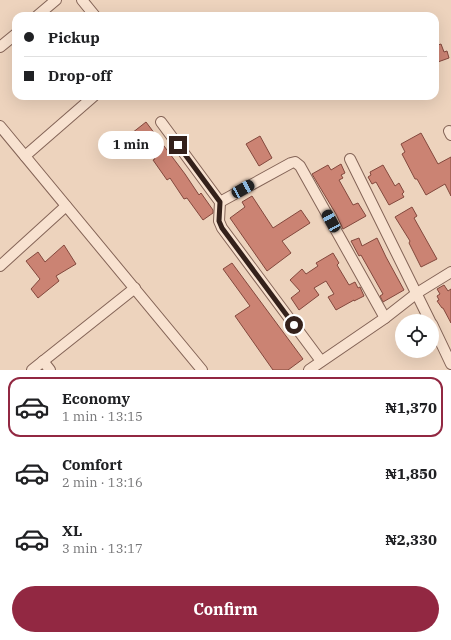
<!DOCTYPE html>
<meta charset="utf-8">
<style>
:root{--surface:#fff;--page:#f6f6f6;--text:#202124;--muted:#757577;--line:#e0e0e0;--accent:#922842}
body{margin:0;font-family:"IBM Plex Serif",serif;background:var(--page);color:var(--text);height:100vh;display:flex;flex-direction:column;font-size:15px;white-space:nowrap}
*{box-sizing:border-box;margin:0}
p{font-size:13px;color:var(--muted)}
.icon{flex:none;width:22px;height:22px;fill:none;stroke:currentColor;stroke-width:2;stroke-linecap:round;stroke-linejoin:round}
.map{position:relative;height:370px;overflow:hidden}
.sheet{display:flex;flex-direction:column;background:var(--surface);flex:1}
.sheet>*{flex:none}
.guide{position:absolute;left:12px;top:12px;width:427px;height:88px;border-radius:12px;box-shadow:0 4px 16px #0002;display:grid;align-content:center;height:88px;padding:0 12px;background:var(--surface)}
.controls{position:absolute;left:395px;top:314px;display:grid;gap:8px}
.controls a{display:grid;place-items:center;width:44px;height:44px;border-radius:50%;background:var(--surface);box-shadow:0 4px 16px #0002;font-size:20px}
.end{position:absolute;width:18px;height:18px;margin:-9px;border:5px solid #34211b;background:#fff;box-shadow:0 0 0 2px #fff}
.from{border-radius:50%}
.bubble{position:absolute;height:28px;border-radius:14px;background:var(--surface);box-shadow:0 4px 16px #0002;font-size:13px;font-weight:700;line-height:28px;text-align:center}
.car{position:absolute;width:12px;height:24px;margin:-12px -6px;border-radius:5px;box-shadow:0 0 3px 1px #0007;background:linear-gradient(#222 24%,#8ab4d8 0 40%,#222 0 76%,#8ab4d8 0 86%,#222 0)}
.guide b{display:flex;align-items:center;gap:14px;height:38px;font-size:15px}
.guide b+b{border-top:1px solid var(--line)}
.guide i{width:10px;height:10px;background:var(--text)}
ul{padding:7px 0 0;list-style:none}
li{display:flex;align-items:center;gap:12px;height:60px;margin:0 8px 6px;padding:0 4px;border:2px solid transparent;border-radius:12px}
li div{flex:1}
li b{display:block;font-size:15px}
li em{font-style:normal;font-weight:700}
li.current{border-color:var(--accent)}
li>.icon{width:36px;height:36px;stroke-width:1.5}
.button{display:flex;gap:8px;margin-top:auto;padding:8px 12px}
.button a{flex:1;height:46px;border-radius:24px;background:var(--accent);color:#fff;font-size:16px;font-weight:700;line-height:46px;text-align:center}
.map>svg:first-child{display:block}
.building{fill:#cb8373;stroke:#83483d}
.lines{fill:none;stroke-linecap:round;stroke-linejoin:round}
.minor-casing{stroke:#846457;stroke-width:12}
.minor{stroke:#f8e2d0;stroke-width:10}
.route{stroke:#34211b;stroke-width:5}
</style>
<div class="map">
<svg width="451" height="370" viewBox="0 0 451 370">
<rect width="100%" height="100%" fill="#edd3bd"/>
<!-- building -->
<g class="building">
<path d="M 441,44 L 444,52 L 447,51 L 449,58 L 435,63 L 435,46 Z"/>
<path d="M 146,122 L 185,174 L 199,195 L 201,193 L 213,210 L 213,213 L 203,220 L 187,198 L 184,199 L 170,178 L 167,180 L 153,160 L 155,159 L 141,140 L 138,142 L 132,133 Z"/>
<path d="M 421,133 L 438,164 L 451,157 L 451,196 L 445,184 L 426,195 L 417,179 L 415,179 L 402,154 L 405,152 L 401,144 Z"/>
<path d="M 260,136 L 272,158 L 259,166 L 246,144 Z"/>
<path d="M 341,164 L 345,173 L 341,175 L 343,178 L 339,180 L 353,205 L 358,203 L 366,216 L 343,229 L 336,214 L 312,174 L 328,165 L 331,170 Z"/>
<path d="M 383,165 L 395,186 L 399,183 L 404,192 L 402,194 L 404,197 L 389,205 L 376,182 L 372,184 L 368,177 L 371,175 L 370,172 Z"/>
<path d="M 252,196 L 273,228 L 301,210 L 310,223 L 282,241 L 291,253 L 267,271 L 230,218 L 245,207 L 242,202 Z"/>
<path d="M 412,207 L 417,216 L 414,218 L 437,259 L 421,267 L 409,243 L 410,241 L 395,217 Z"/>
<path d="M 359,238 L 362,246 L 377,238 L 386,257 L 404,290 L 383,302 L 380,296 L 383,294 L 361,255 L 359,256 L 351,241 Z"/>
<path d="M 64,245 L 76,264 L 56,276 L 59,281 L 38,298 L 31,289 L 40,279 L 26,261 L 38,252 L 45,262 Z"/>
<path d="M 333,253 L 339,263 L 337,265 L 349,285 L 355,282 L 358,288 L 360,287 L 364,296 L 354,301 L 354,300 L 336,310 L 328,297 L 334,294 L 326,281 L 314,288 L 319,295 L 299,310 L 291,298 L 300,291 L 290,280 L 302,269 L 306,274 L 318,266 L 316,263 Z"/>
<path d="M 232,263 L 303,359 L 288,370 L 273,370 L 235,316 L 250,306 L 223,269 Z"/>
<path d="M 444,285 L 448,291 L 451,289 L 451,323 L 443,308 L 442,308 L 437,301 L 439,300 L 437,296 L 440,294 L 437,289 Z"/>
</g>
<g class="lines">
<defs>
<g id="minor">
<path d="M 82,0 L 95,16"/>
<path d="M 37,16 L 56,0"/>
<path d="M 0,47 L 16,34"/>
<path d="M 161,122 L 220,202 L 219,221 L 222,228 L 321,361"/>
<path d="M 0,126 L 202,370"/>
<path d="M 449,131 L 451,135"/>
<path d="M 25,156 L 94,96"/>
<path d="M 350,159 L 430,321"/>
<path d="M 220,202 L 291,163 L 295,162 L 300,166 L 385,318"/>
<path d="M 0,266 L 66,206"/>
<path d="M 432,324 L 451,364"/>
<path d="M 43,361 L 50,370"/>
<path d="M 32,370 L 135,288"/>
<path d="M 309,370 L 385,318 L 417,293 L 451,272"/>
</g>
</defs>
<!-- minor casing -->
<use href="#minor" class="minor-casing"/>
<!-- minor -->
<use href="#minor" class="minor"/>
</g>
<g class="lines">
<!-- route -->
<path class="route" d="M 178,145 L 220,202 L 219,221 L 222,228 L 294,325"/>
</g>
</svg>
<div class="controls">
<a><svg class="icon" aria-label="locate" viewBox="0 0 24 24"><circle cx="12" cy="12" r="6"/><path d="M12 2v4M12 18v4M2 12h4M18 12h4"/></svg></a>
</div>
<i class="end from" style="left:294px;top:325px"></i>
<i class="end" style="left:178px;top:145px"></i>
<div class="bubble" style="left:98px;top:131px;width:66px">1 min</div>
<i class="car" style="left:243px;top:189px;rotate:61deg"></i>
<i class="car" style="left:331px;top:221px;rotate:331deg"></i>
<div class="guide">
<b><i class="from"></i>Pickup</b>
<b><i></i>Drop-off</b>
</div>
</div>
<section class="sheet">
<ul>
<li class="current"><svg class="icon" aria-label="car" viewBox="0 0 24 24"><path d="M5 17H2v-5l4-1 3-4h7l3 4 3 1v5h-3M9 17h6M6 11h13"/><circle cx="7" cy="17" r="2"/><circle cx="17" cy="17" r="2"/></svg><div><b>Economy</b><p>1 min · 13:15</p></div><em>₦1,370</em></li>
<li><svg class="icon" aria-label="car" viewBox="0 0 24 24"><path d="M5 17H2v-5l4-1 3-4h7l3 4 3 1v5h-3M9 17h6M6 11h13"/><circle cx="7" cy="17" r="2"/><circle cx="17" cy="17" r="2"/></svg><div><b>Comfort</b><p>2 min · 13:16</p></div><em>₦1,850</em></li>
<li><svg class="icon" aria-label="car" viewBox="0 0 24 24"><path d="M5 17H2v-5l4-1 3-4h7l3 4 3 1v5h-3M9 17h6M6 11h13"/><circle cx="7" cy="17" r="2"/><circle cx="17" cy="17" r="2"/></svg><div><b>XL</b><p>3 min · 13:17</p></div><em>₦2,330</em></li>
</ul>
<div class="button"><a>Confirm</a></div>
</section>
